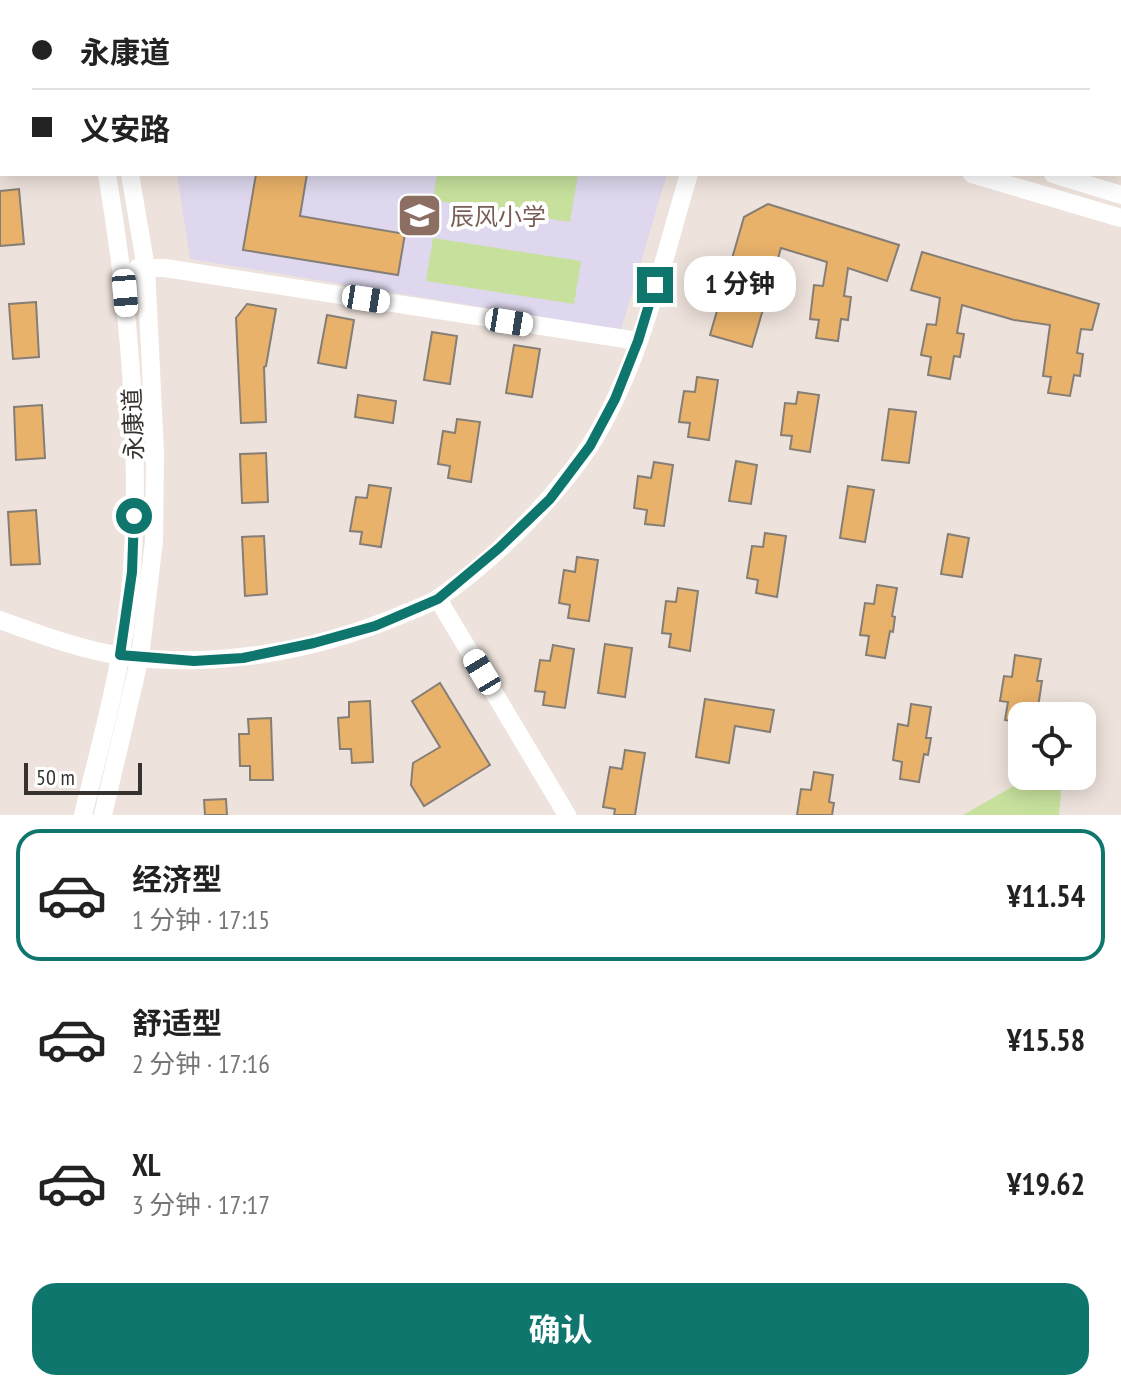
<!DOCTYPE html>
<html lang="zh">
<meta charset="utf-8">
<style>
:root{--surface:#fff;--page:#f6f6f6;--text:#222;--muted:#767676;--line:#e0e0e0;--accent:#0f766e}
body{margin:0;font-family:"PT Sans Narrow","Noto Sans SC",sans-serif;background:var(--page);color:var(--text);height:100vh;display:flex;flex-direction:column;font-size:30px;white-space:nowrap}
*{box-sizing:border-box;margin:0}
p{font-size:26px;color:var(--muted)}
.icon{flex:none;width:44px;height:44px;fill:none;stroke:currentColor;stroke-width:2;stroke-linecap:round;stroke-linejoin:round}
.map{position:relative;height:815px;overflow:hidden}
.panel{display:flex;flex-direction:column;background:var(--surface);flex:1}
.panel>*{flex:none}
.top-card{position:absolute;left:0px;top:0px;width:1122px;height:176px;box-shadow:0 4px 20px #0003;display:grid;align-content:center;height:176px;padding:0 32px;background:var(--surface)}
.fabs{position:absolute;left:1008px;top:702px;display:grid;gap:16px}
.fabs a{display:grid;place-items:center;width:88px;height:88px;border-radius:16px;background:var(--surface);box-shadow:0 4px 20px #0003;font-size:40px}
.scale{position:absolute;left:24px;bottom:20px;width:118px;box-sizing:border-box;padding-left:8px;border:4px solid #36322f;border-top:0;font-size:22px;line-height:28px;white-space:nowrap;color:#36322f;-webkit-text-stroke:6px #fff;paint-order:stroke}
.end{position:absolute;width:36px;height:36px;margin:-18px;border:10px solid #0f766e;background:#fff;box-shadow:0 0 0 4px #fff}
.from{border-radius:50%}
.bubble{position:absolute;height:56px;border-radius:24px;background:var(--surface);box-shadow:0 4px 20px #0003;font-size:26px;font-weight:700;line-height:56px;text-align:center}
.car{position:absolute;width:24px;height:48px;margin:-24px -12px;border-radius:10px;box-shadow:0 0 6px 2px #0007;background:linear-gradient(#fff 24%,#345 0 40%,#fff 0 76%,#345 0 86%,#fff 0)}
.top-card b{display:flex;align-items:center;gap:28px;height:76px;font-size:30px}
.top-card b+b{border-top:2px solid var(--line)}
.top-card i{width:20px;height:20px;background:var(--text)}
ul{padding:14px 0 0;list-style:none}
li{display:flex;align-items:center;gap:24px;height:132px;margin:0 16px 12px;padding:0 16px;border:4px solid transparent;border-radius:24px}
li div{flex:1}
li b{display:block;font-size:30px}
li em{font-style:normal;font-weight:700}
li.selected{border-color:var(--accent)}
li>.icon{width:72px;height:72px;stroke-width:1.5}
.primary-button{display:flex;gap:16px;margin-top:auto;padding:16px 32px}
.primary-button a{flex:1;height:92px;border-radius:24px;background:var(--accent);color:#fff;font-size:32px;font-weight:700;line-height:92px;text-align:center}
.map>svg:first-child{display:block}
.education{fill:#ded7ed}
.green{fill:#c7e19d}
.water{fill:#45a7d1}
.building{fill:#e9b26a;stroke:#857e76;stroke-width:2}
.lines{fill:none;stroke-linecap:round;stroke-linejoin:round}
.minor{stroke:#fff;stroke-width:18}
.route{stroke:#0f766e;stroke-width:10}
.labels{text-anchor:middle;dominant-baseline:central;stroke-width:8;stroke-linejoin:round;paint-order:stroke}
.education-label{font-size:24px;fill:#785e54;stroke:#fff;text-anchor:start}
.street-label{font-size:24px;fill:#36322f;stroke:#fff}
</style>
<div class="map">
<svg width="1121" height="815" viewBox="0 0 1121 815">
<rect width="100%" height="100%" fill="#eee3dc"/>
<!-- education -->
<path class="education" d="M 177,174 L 667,174 L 621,330 L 190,259 Z"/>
<!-- green -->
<g class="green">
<path d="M 561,0 L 1121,0 L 1121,171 L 1120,2 Z"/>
<path d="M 437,174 L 578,174 L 570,222 L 433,200 Z"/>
<path d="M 433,238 L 581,261 L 574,304 L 426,281 Z"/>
<path d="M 1031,776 L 1062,776 L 1059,815 L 963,815 Z"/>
</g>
<!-- water -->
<path class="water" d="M 851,0 L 1008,0 L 1008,2 L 855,2 Z"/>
<!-- building -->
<g class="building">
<path d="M 256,174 L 307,174 L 300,216 L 405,234 L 398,275 L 243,250 Z"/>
<path d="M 19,189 L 24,244 L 0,246 L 0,191 Z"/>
<path d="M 768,204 L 899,245 L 887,281 L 848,268 L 844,296 L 851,297 L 848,320 L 841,319 L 838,341 L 816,338 L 819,320 L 810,319 L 814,285 L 823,286 L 827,262 L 781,248 L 752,347 L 710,335 L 744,217 Z"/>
<path d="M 922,252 L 1099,304 L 1092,330 L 1081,329 L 1077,353 L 1083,354 L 1080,376 L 1074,375 L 1070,396 L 1048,393 L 1051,377 L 1043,376 L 1050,325 L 1014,320 L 962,305 L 957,333 L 964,334 L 960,357 L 954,356 L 950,379 L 928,375 L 931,357 L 921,355 L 927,324 L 936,325 L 940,298 L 911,290 Z"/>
<path d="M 36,302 L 39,357 L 13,359 L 9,304 Z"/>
<path d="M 247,304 L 276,309 L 266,366 L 264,367 L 266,422 L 241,423 L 236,318 Z"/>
<path d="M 327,315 L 354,320 L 346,368 L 318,363 Z"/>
<path d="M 432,332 L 457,336 L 450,384 L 424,380 Z"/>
<path d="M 514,345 L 540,349 L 532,397 L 506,393 Z"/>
<path d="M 697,377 L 718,380 L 709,440 L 688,437 L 690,423 L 679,422 L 684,391 L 695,392 Z"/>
<path d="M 798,392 L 819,395 L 810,452 L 790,449 L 792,436 L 781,435 L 785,403 L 796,404 Z"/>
<path d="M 358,395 L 396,401 L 393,423 L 355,417 Z"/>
<path d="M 42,405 L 45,458 L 16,460 L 14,407 Z"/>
<path d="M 889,409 L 916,412 L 909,463 L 882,460 Z"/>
<path d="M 457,419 L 480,422 L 471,482 L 448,478 L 450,466 L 438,464 L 443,431 L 455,433 Z"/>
<path d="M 266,453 L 268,502 L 242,503 L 240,454 Z"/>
<path d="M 736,461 L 757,465 L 751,504 L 729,501 Z"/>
<path d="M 654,462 L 673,465 L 664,526 L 645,524 L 647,510 L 634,508 L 638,476 L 651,478 Z"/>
<path d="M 369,485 L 391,488 L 381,547 L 360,544 L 362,532 L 350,531 L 356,497 L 367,498 Z"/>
<path d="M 848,486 L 874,490 L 865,542 L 840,538 Z"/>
<path d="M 36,510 L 40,564 L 11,565 L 8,512 Z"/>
<path d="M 765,533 L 786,536 L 777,597 L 756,593 L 758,580 L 747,578 L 752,546 L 763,547 Z"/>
<path d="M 948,534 L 969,538 L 962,577 L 941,574 Z"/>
<path d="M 264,536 L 267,594 L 245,596 L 242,537 Z"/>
<path d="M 577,557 L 598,560 L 589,621 L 568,618 L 570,605 L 559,603 L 564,570 L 575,572 Z"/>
<path d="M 877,585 L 897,588 L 892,616 L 895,617 L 893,632 L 890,631 L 885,658 L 866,655 L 869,636 L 860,635 L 865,603 L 874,604 Z"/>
<path d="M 678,588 L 698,591 L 690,651 L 669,647 L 671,634 L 662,633 L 666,601 L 676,602 Z"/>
<path d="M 605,644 L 632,648 L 625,697 L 598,693 Z"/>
<path d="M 553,645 L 574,649 L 565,708 L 543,705 L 545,692 L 535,691 L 540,660 L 550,661 Z"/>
<path d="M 1015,655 L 1041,659 L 1037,681 L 1042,681 L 1038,707 L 1033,706 L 1032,716 L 1022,716 L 1022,723 L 1005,720 L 1008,702 L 1000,701 L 1004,676 L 1012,677 Z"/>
<path d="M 440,683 L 490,765 L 424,806 L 411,785 L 413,763 L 440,747 L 412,701 Z"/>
<path d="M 705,699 L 774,710 L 770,732 L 735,726 L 729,763 L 696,757 Z"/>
<path d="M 370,701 L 373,762 L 352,763 L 351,749 L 340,749 L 338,718 L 349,717 L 349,702 Z"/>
<path d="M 911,704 L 931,707 L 926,738 L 931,738 L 928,755 L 924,754 L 919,782 L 900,779 L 902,762 L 893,760 L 898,724 L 908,726 Z"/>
<path d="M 271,718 L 273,780 L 250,780 L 250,766 L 240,766 L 239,734 L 249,734 L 248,719 Z"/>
<path d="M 625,750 L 645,753 L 635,815 L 614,815 L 615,809 L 603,807 L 610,767 L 622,769 Z"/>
<path d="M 814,772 L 833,775 L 829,802 L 834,803 L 832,815 L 797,815 L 801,789 L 811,790 Z"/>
<path d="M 226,799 L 227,815 L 205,815 L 204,800 Z"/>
</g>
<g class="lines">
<!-- minor -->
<g class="minor">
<path d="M 81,0 L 81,2"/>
<path d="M 108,0 L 108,2"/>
<path d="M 402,0 L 409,2"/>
<path d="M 476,0 L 483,2"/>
<path d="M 972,174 L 1121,218"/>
<path d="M 1053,174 L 1121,195"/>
<path d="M 137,268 L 165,268 L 638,341"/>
<path d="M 438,599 L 567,815"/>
<path d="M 0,620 C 39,634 81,650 122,656 C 216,669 315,651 401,615 C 414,609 429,605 440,597 C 493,560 553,501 589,447 C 640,368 662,263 689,174"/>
<path d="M 83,815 C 103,734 126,652 132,569 C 141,437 129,305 107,174"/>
<path d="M 103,815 L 140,657 L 154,541 L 155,452 L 146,268 L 130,174"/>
</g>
</g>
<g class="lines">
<!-- route -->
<path class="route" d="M 134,516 L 132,572 L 120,655 L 194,661 L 243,658 L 314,643 L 375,626 L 438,599 L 499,548 L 550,499 L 590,446 L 615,399 L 638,341 L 655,285"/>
</g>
<!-- icons -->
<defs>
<symbol id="school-square" viewBox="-11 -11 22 22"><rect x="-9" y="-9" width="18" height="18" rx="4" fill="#8d6e63" stroke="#fff"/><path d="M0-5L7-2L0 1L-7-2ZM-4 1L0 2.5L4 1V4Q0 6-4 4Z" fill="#fff"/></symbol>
</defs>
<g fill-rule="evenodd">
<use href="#school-square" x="394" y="190" width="51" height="51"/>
</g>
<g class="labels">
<!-- education labels -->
<g class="education-label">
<text x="450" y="216">辰风小学</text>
</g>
<!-- street labels -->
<g class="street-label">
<text transform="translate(133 424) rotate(-92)">永康道</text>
</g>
</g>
</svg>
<div class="fabs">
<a><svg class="icon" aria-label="locate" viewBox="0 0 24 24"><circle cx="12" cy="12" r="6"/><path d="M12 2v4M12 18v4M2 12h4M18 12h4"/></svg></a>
</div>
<div class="scale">50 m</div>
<i class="end from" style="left:134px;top:516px"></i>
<i class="end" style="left:655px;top:285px"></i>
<div class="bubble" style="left:684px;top:256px;width:112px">1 分钟</div>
<i class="car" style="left:125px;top:293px;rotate:175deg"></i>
<i class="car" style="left:366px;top:299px;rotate:99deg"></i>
<i class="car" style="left:509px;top:322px;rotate:99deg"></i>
<i class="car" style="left:482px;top:672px;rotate:329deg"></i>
<div class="top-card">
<b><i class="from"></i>永康道</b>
<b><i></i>义安路</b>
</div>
</div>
<section class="panel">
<ul>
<li class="selected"><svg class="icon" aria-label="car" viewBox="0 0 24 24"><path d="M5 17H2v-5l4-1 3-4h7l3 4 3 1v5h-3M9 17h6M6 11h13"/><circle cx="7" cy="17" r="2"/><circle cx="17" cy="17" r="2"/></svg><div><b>经济型</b><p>1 分钟 · 17:15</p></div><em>¥11.54</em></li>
<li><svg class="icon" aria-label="car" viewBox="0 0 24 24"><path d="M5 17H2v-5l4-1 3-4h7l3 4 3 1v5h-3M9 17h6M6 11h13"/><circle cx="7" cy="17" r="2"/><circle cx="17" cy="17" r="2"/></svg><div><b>舒适型</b><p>2 分钟 · 17:16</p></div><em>¥15.58</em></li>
<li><svg class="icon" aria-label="car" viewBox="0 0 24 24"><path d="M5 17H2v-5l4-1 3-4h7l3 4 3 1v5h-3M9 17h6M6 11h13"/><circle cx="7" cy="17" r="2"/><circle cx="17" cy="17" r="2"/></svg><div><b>XL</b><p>3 分钟 · 17:17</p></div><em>¥19.62</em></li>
</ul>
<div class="primary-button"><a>确认</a></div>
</section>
